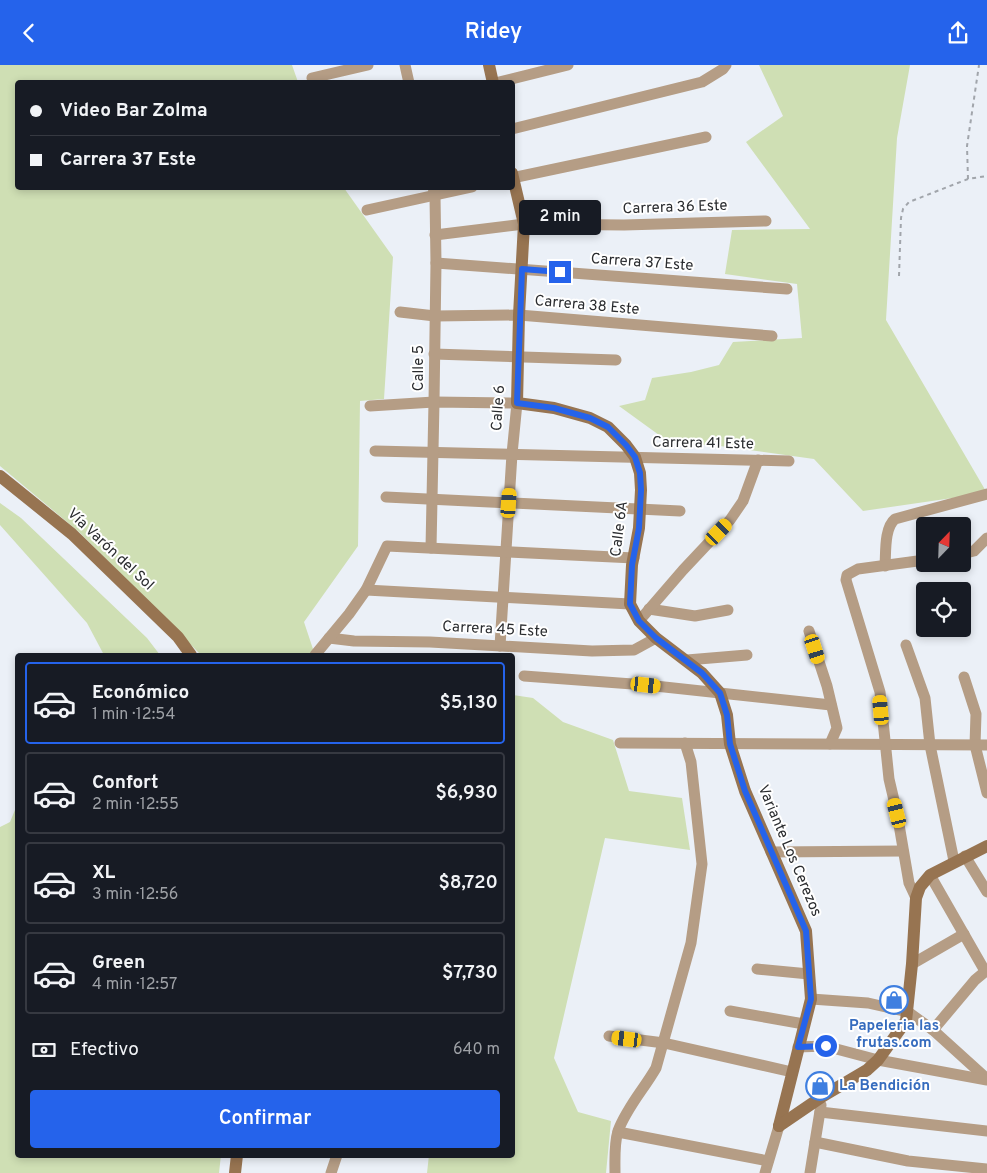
<!DOCTYPE html>
<html lang="es">
<meta charset="utf-8">
<style>
:root{--surface:#171b24;--page:#20242c;--text:#f1f3f6;--muted:#9ea1a6;--line:#363941;--accent:#2563eb}
body{margin:0;font-family:Overpass,sans-serif;background:var(--page);color:var(--text);height:100vh;display:flex;flex-direction:column;font-size:19px;white-space:nowrap}
*{box-sizing:border-box;margin:0}
p{font-size:16px;color:var(--muted)}
.icon{flex:none;width:28px;height:28px;fill:none;stroke:currentColor;stroke-width:2;stroke-linecap:round;stroke-linejoin:round}
.map{position:relative;flex:1;overflow:hidden}
.side{position:absolute;left:15px;top:588px;width:500px;height:505px;display:flex;flex-direction:column;background:var(--surface);border-radius:5px;box-shadow:0 2px 8px #0003}
.side>*{flex:none}
.guide{position:absolute;left:15px;top:15px;width:500px;height:110px;border-radius:5px;box-shadow:0 2px 8px #0003;display:grid;align-content:center;height:110px;padding:0 15px;background:var(--surface)}
.needle{width:32px;rotate:23deg}
.tools{position:absolute;left:916px;top:452px;display:grid;gap:10px}
.tools a{display:grid;place-items:center;width:55px;height:55px;border-radius:5px;background:var(--surface);box-shadow:0 2px 8px #0003;font-size:25px}
.end{position:absolute;width:22px;height:22px;margin:-11px;border:6px solid #2563eb;background:#fff;box-shadow:0 0 0 2px #fff}
.from{border-radius:50%}
.bubble{position:absolute;height:35px;border-radius:5px;background:var(--surface);box-shadow:0 2px 8px #0003;font-size:16px;font-weight:600;line-height:35px;text-align:center}
.car{position:absolute;width:15px;height:30px;margin:-15px -8px;border-radius:6px;box-shadow:0 0 4px 1px #0007;background:linear-gradient(#f5c518 24%,#345 0 40%,#f5c518 0 76%,#345 0 86%,#f5c518 0)}
.guide b{display:flex;align-items:center;gap:18px;height:48px;font-size:19px}
.guide b+b{border-top:1px solid var(--line)}
.guide i{width:12px;height:12px;background:var(--text)}
ul{padding:9px 0 0;list-style:none}
li{display:flex;align-items:center;gap:15px;height:82px;margin:0 10px 8px;padding:0 5px;border:2px solid var(--line);border-radius:5px}
li div{flex:1}
li b{display:block;font-size:19px}
li em{font-style:normal;font-weight:600}
li.active{border-color:var(--accent)}
li>.icon{width:45px;height:45px;stroke-width:1.5}
.pay{display:flex;align-items:center;gap:12px;height:55px;padding:0 15px;font-size:19px}
.pay p{margin-inline-start:auto}
.primary-button{display:flex;gap:10px;margin-top:auto;padding:10px 15px}
.primary-button a{flex:1;height:58px;border-radius:5px;background:var(--accent);color:#fff;font-size:20px;font-weight:600;line-height:58px;text-align:center}
header{display:flex;justify-content:space-between;align-items:center;height:65px;padding:0 15px;background:var(--accent);color:#fff;font-size:22px;font-weight:600}
.map>svg:first-child{display:block}
.green{fill:#cfdfb4}
.lines{fill:none;stroke-linecap:round;stroke-linejoin:round}
.path{stroke:#a1a5ab;stroke-width:2;stroke-dasharray:4 4;stroke-linecap:butt}
.street{stroke:#b59d85;stroke-width:11}
.secondary{stroke:#977451;stroke-width:12}
.route{stroke:#2563eb;stroke-width:6}
.labels{text-anchor:middle;dominant-baseline:central;stroke-width:4;stroke-linejoin:round;paint-order:stroke}
.street-label{font-size:15px;fill:#2a2c2f;stroke:#fff}
.shop-label{font-size:15px;font-weight:bold;fill:#366cbe;stroke:#fff}
</style>
<header><svg class="icon" aria-label="back" viewBox="0 0 24 24"><path d="M15 5l-7 7 7 7"/></svg>Ridey<svg class="icon" aria-label="share" viewBox="0 0 24 24"><path d="M12 15V3M7 8l5-5 5 5M5 13v7h14v-7"/></svg></header>
<div class="map">
<svg width="987" height="1108" viewBox="0 0 987 1108">
<rect width="100%" height="100%" fill="#ebf0f7"/>
<!-- green -->
<g class="green">
<path d="M 0,0 L 292,0 L 298,17 L 18,18 L 18,122 L 344,123 L 393,192 L 384,334 L 360,336 L 358,481 L 304,557 L 315,590 L 201,590 L 79,467 L 0,401 Z"/>
<path d="M 759,0 L 910,0 L 897,73 L 886,255 L 987,428 L 863,446 L 814,394 L 720,381 L 670,378 L 619,341 L 645,335 L 652,313 L 691,307 L 719,300 L 733,277 L 802,273 L 797,219 L 725,209 L 732,165 L 810,164 L 746,77 L 783,51 Z"/>
<path d="M 0,438 L 21,453 L 147,573 L 160,590 L 104,590 L 87,558 L 0,460 Z"/>
<path d="M 513,630 L 533,633 L 563,657 L 613,675 L 629,726 L 682,733 L 690,785 L 605,773 L 554,993 L 578,1047 L 611,1056 L 606,1108 L 427,1108 L 429,1090 L 512,1090 Z"/>
<path d="M 17,740 L 18,1090 L 221,1090 L 219,1108 L 0,1108 L 0,762 L 10,757 Z"/>
</g>
<g class="lines">
<!-- path -->
<g class="path">
<path d="M 968,114 L 967,81 L 979,0"/>
<path d="M 899,211 L 901,153 L 903,144 L 909,137 L 968,114 L 987,111"/>
</g>
<!-- street -->
<g class="street">
<path d="M 405,0 L 409,18"/>
<path d="M 312,13 L 368,0"/>
<path d="M 495,18 L 568,0"/>
<path d="M 512,64 L 702,17 L 723,4 L 726,0"/>
<path d="M 512,113 L 706,72"/>
<path d="M 367,145 L 472,122"/>
<path d="M 435,170 L 524,159 L 624,160 L 766,156"/>
<path d="M 436,198 L 787,224"/>
<path d="M 400,247 L 435,251 L 519,250 L 772,271"/>
<path d="M 434,289 L 616,295"/>
<path d="M 370,341 L 434,337 L 517,338 L 512,389 L 500,581"/>
<path d="M 375,386 L 789,396"/>
<path d="M 386,432 L 680,446"/>
<path d="M 431,483 L 434,337 L 436,198 L 435,131 L 433,122"/>
<path d="M 962,489 L 974,486 L 987,473"/>
<path d="M 885,501 C 886,488 884,463 895,454 L 987,429"/>
<path d="M 366,525 L 630,539"/>
<path d="M 649,544 L 695,551 L 728,545"/>
<path d="M 639,556 L 683,505 L 730,455 L 743,436 L 758,395"/>
<path d="M 809,566 L 827,621 L 837,663 L 830,679"/>
<path d="M 329,573 L 354,576 L 430,577 L 592,586 L 634,585 L 656,573"/>
<path d="M 906,580 L 925,633 L 930,680 L 954,796"/>
<path d="M 315,590 L 349,549 L 366,525 L 387,481 L 634,493"/>
<path d="M 687,595 L 747,590"/>
<path d="M 524,611 L 646,620 L 831,640"/>
<path d="M 964,612 L 976,649 L 975,680 L 987,728"/>
<path d="M 620,678 L 987,680"/>
<path d="M 771,787 L 903,786"/>
<path d="M 965,791 L 987,827"/>
<path d="M 930,810 L 985,906"/>
<path d="M 916,833 L 909,818 L 897,748 L 889,714 L 880,627 L 846,515 L 847,510 L 858,504 L 925,495"/>
<path d="M 912,899 L 964,869"/>
<path d="M 757,904 L 809,909"/>
<path d="M 811,934 L 868,938 L 908,947 L 933,965 L 987,1014"/>
<path d="M 730,946 L 804,959"/>
<path d="M 933,965 L 975,915 L 987,905"/>
<path d="M 609,971 L 664,978 L 792,1007"/>
<path d="M 798,982 L 825,981 L 878,995 L 987,1015"/>
<path d="M 820,1047 L 987,1066"/>
<path d="M 618,1067 L 768,1096"/>
<path d="M 815,1077 L 908,1096 L 987,1104"/>
<path d="M 331,1108 L 337,1090"/>
<path d="M 615,1108 C 615,1095 614,1079 618,1066 C 627,1042 644,1024 656,1003 L 691,878 L 702,799 L 691,697 L 685,678"/>
<path d="M 765,1108 L 779,1061"/>
<path d="M 810,1108 L 821,1040"/>
</g>
<!-- secondary -->
<g class="secondary">
<path d="M 489,0 L 493,18"/>
<path d="M 512,108 L 524,159 L 519,250 L 517,338 L 554,343 L 590,353 L 608,362 L 626,380 L 635,392 L 640,408 L 641,425 L 639,463 L 632,500 L 630,539 L 639,556 L 656,573 L 702,608 L 720,628 L 727,650 L 730,679 L 745,726 L 806,866 L 811,934 L 779,1061"/>
<path d="M 0,411 L 72,469 L 178,572 L 191,590"/>
<path d="M 779,1061 L 823,1031 L 867,1005 L 878,995 L 906,956 L 912,899 L 916,833 L 920,822 L 930,810 L 987,781"/>
<path d="M 235,1108 L 237,1090"/>
</g>
</g>
<g class="lines">
<!-- route -->
<path class="route" d="M 560,207 L 522,204 L 517,338 L 554,343 L 590,353 L 608,362 L 626,380 L 635,392 L 640,408 L 641,425 L 639,463 L 632,500 L 630,539 L 639,556 L 656,573 L 702,608 L 720,628 L 727,650 L 730,679 L 745,726 L 806,866 L 811,934 L 798,982 L 826,981"/>
</g>
<!-- icons -->
<defs>
<symbol id="shop-ring" viewBox="-11 -11 22 22"><circle r="9.5" fill="#fff" stroke="#3f7fe0" stroke-width="1.5"/><path d="M-5-2.5h2.3a2.7 3.5 0 0 1 5.4 0H5L5.5 6h-11ZM-1.5-2.5h3a1.5 2.3 0 0 0-3 0Z" fill="#3f7fe0"/></symbol>
</defs>
<g fill-rule="evenodd">
<use href="#shop-ring" x="878" y="919" width="32" height="32"/>
<use href="#shop-ring" x="804" y="1005" width="32" height="32"/>
</g>
<g class="labels">
<!-- street labels -->
<g class="street-label">
<text transform="translate(675 143) rotate(-2)">Carrera 36 Este</text>
<text transform="translate(642 198) rotate(4)">Carrera 37 Este</text>
<text transform="translate(587 241) rotate(5)">Carrera 38 Este</text>
<text transform="translate(419 303) rotate(-90)">Calle 5</text>
<text transform="translate(499 343) rotate(-86)">Calle 6</text>
<text transform="translate(703 379) rotate(1)">Carrera 41 Este</text>
<text transform="translate(620 464) rotate(-83)">Calle 6A</text>
<text transform="translate(110 485) rotate(43)">Vía Varón del Sol</text>
<text transform="translate(495 565) rotate(3)">Carrera 45 Este</text>
<text transform="translate(789 786) rotate(67)">Variante Los Cerezos</text>
</g>
<!-- shop labels -->
<g class="shop-label">
<text x="894" y="961">Papeleria las<tspan x="894" dy="17">frutas.com</tspan></text>
<text x="839" y="1021" text-anchor="start">La Bendición</text>
</g>
</g>
</svg>
<div class="tools">
<a><svg class="needle" viewBox="-14 -14 28 28"><path d="M0-13l5 13h-10z" fill="#e53935"/><path d="M0 13l5-13h-10z" fill="#9ea1a6"/></svg></a>
<a><svg class="icon" aria-label="locate" viewBox="0 0 24 24"><circle cx="12" cy="12" r="6"/><path d="M12 2v4M12 18v4M2 12h4M18 12h4"/></svg></a>
</div>
<i class="end from" style="left:826px;top:981px"></i>
<i class="end" style="left:560px;top:207px"></i>
<div class="bubble" style="left:519px;top:135px;width:82px">2 min</div>
<i class="car" style="left:509px;top:438px;rotate:4deg"></i>
<i class="car" style="left:719px;top:467px;rotate:44deg"></i>
<i class="car" style="left:815px;top:584px;rotate:162deg"></i>
<i class="car" style="left:646px;top:620px;rotate:96deg"></i>
<i class="car" style="left:881px;top:645px;rotate:355deg"></i>
<i class="car" style="left:897px;top:748px;rotate:346deg"></i>
<i class="car" style="left:627px;top:974px;rotate:277deg"></i>
<div class="guide">
<b><i class="from"></i>Video Bar Zolma</b>
<b><i></i>Carrera 37 Este</b>
</div>
<section class="side">
<ul>
<li class="active"><svg class="icon" aria-label="car" viewBox="0 0 24 24"><path d="M5 17H2v-5l4-1 3-4h7l3 4 3 1v5h-3M9 17h6M6 11h13"/><circle cx="7" cy="17" r="2"/><circle cx="17" cy="17" r="2"/></svg><div><b>Económico</b><p>1 min · 12:54</p></div><em>$5,130</em></li>
<li><svg class="icon" aria-label="car" viewBox="0 0 24 24"><path d="M5 17H2v-5l4-1 3-4h7l3 4 3 1v5h-3M9 17h6M6 11h13"/><circle cx="7" cy="17" r="2"/><circle cx="17" cy="17" r="2"/></svg><div><b>Confort</b><p>2 min · 12:55</p></div><em>$6,930</em></li>
<li><svg class="icon" aria-label="car" viewBox="0 0 24 24"><path d="M5 17H2v-5l4-1 3-4h7l3 4 3 1v5h-3M9 17h6M6 11h13"/><circle cx="7" cy="17" r="2"/><circle cx="17" cy="17" r="2"/></svg><div><b>XL</b><p>3 min · 12:56</p></div><em>$8,720</em></li>
<li><svg class="icon" aria-label="car" viewBox="0 0 24 24"><path d="M5 17H2v-5l4-1 3-4h7l3 4 3 1v5h-3M9 17h6M6 11h13"/><circle cx="7" cy="17" r="2"/><circle cx="17" cy="17" r="2"/></svg><div><b>Green</b><p>4 min · 12:57</p></div><em>$7,730</em></li>
</ul>
<div class="pay"><svg class="icon" aria-label="cash" viewBox="0 0 24 24"><path d="M3 7h18v10H3z"/><circle cx="12" cy="12" r="2"/></svg>Efectivo<p>640 m</p></div>
<div class="primary-button"><a>Confirmar</a></div>
</section>
</div>
